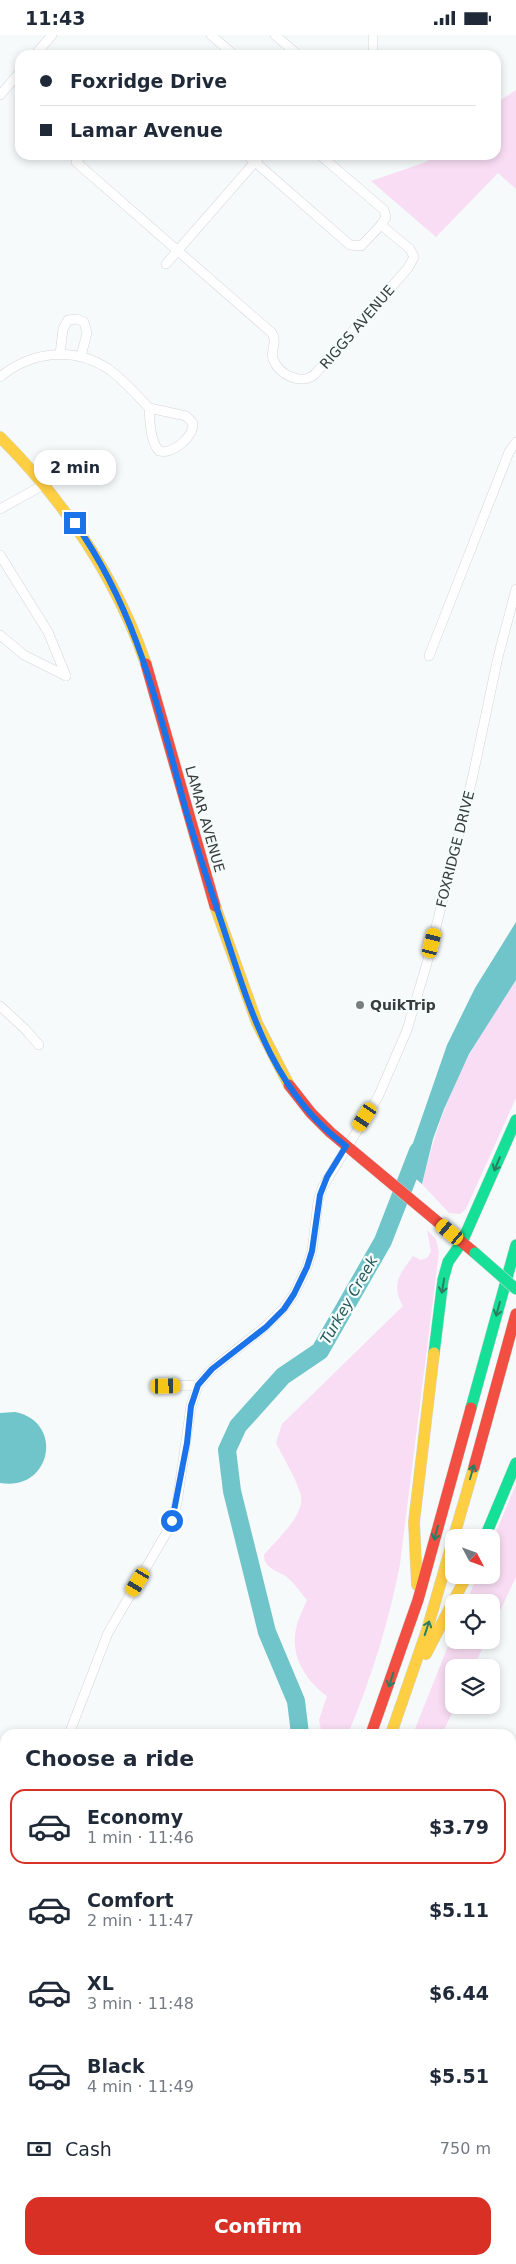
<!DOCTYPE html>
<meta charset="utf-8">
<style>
:root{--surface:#fff;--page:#f6f6f7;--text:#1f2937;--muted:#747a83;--line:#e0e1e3;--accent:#d93025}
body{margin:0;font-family:"DejaVu Sans",sans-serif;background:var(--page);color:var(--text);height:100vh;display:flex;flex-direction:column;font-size:19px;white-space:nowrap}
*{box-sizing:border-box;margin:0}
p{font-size:16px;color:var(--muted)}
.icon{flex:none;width:28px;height:28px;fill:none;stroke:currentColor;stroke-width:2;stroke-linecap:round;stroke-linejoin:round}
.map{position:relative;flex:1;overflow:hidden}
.details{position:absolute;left:0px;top:1694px;width:516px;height:536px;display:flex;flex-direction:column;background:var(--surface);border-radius:15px 15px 0 0;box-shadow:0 2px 8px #0003}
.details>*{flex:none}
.guide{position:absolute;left:15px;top:15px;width:486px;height:110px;border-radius:15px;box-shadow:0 2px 8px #0003;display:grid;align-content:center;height:110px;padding:0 25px;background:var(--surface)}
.needle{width:32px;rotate:131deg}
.fabs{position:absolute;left:445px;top:1494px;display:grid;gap:10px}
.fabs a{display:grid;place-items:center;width:55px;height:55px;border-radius:10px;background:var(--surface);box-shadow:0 2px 8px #0003;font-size:25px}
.end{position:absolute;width:22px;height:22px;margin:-11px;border:6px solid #1a73e8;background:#fff;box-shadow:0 0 0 2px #fff}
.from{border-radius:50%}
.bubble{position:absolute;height:35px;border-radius:15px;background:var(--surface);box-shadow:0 2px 8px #0003;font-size:16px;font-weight:800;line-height:35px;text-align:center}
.car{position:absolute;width:15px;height:30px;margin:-15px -8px;border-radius:6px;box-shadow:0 0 4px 1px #0007;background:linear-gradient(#f5c518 24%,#345 0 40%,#f5c518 0 76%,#345 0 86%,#f5c518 0)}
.guide b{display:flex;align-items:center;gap:18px;height:48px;font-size:19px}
.guide b+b{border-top:1px solid var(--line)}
.guide i{width:12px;height:12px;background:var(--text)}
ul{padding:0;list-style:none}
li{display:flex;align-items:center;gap:15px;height:75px;margin:0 10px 8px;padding:0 15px;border:2px solid transparent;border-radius:15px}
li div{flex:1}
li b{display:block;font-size:19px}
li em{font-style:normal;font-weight:800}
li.selected{border-color:var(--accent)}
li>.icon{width:45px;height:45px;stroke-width:1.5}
h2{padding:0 25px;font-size:22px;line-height:60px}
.pay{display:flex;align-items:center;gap:12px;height:55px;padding:0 25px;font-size:19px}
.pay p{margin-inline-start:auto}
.cta{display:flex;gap:10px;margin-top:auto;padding:10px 25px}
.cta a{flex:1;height:58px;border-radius:15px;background:var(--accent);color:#fff;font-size:20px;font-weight:800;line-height:58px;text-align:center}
.status{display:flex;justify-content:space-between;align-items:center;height:35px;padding:0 25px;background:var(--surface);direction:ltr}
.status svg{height:14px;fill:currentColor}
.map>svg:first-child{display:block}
.green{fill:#f9ddf4}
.water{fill:#6fc5c9}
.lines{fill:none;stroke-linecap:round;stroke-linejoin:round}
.river{stroke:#6fc5c9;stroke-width:18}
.street-casing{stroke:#d3d6d6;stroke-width:10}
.fast-casing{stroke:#d3d6d6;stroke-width:12}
.slow-casing{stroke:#d3d6d6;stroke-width:12}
.jam-casing{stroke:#d3d6d6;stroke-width:12}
.street{stroke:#fefefe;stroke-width:9}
.fast{stroke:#16e098;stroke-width:11}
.slow{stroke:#ffcf43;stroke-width:11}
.jam{stroke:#f24e42;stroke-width:11}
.rail-casing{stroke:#dbdbdb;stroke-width:5}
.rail{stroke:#f4fcfc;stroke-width:3;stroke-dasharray:9;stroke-linecap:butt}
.fast-bridge-casing{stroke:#d3d6d6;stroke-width:12;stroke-linecap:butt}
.fast-bridge{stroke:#16e098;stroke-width:11}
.oneway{stroke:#2b7e61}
.route{stroke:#1a73e8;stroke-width:6}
.poi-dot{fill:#7b7e7f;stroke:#f4fcfc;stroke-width:2}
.labels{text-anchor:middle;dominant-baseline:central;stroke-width:4.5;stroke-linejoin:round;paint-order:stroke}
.street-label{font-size:14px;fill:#393c3d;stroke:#f4fcfc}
.poi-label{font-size:14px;font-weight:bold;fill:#393c3d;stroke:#f4fcfc;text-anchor:start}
.water-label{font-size:15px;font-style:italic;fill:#255659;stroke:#f4fcfc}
</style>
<div class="status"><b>11:43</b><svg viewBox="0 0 49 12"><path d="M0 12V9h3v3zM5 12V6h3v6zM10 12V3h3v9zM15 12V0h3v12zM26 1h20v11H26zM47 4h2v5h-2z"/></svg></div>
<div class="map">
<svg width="516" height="2229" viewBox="0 0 516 2229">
<rect width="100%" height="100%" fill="#f6fafa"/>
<!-- green -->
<g class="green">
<path d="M 516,55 L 516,154 L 498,138 L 436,202 L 371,146 L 426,127 L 437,120 L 496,120 L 496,68 Z"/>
<path d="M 516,945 L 516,1063 L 466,1174 L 460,1179 L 449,1178 L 422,1149 C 433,1104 447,1061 469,1020 C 483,994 501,970 516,945 Z"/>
<path d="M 427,1195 L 436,1204 L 439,1217 L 400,1529 C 389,1587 371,1644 348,1699 L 322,1699 L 319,1685 L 327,1661 C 306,1646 290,1621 296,1594 C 298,1584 303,1575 307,1565 C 301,1558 295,1549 288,1543 C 279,1535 264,1535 264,1520 C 276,1505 304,1482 301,1461 C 299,1449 282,1420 276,1408 L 282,1389 L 403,1271 C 391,1249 399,1240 413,1221 L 421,1225 L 427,1223 L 431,1217 Z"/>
<path d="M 516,1449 L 516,1542 L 491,1595 L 491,1568 L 466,1567 L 478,1540 L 491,1540 L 491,1509 Z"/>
<path d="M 454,1596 L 454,1605 L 486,1605 L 474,1632 L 454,1632 L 454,1670 L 456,1670 L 442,1699 L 413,1699 Z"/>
</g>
<!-- water -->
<g class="water">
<path d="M 516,887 L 516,945 L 469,1019 L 444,1074 L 433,1104 L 422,1149 L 404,1134 L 447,1010 L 475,953 Z"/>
<path d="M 15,1377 C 65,1387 51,1457 0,1448 L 0,1378 Z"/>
</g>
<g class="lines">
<!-- river -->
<path class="river" d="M 300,1699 L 296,1666 L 267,1597 L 232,1456 L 227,1415 L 238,1391 L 283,1341 L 320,1316 L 383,1206 L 418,1116"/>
<defs>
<g id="street">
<path d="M 211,0 L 234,20"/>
<path d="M 275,0 L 298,20"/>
<path d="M 35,20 L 52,0"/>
<path d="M 373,20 L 373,0"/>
<path d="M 0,60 L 20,37"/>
<path d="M 82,120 L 76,127 L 272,298 C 278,307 270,315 273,324 C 279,340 302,351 315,339 L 408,233 L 414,222 L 410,214 L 381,190 L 386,182 L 384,175 L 320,120"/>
<path d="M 247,120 L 350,210 L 361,211 L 381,190"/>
<path d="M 166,229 L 261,120"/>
<path d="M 60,319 L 63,294 L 68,285 L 77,284 L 84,287 L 87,298 L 81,321"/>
<path d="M 0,342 C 30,317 73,311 107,333 C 123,344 136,359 149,373"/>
<path d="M 149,373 L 186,381 L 193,388 C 194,402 172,420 159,416 C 150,405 150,387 149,373 Z"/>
<path d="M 0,474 L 45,449"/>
<path d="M 0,520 L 48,597 L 66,641"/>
<path d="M 0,600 L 24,620 L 66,641"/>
<path d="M 429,621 L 509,417 L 516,407"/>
<path d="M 0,971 L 25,994 L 39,1010"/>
<path d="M 166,1351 L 198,1350"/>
<path d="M 69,1699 L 108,1598 L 171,1490 L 177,1468 L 191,1371 L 198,1350 L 212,1334 L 266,1291 L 283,1274 L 294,1259 L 307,1232 L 312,1216 L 318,1167 L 322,1153 L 378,1062 L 407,995 L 427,928 L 451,832 L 473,740 L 498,622 L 516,554"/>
<path d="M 511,1753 L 516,1741"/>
<path d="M 5,1865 L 2,1883 L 5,1898"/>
<path d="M 511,2140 L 516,2142"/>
</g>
<g id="fast">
<path d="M 434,1318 L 443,1245 L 448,1227 L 462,1207 L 516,1085"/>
<path d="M 471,1373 L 516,1210"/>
<path d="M 485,1502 L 516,1428"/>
<path d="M 147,2229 L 149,2225"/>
</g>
<g id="slow">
<path d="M 0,402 C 65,467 116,542 146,629"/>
<path d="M 215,871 L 257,988 L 289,1050"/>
<path d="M 417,1550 L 414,1487 L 434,1318"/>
<path d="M 426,1619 L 467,1540"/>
<path d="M 391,1699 L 427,1595 L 474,1432"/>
</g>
<g id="jam">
<path d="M 146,629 L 215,871"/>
<path d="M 289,1050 L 311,1078 L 330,1097 L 475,1218"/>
<path d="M 474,1432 L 516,1279"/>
<path d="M 371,1699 L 418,1565 L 471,1373"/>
<path d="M 216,2225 L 216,2229"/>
<path d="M 59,2229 L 63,2225"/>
</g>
</defs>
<!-- street casing -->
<use href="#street" class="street-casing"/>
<!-- fast casing -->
<use href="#fast" class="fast-casing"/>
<!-- slow casing -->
<use href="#slow" class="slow-casing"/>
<!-- jam casing -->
<use href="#jam" class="jam-casing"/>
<!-- street -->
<use href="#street" class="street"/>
<!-- fast -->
<use href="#fast" class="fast"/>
<!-- slow -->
<use href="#slow" class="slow"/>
<!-- jam -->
<use href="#jam" class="jam"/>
<defs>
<g id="rail">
<path d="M 511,1833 L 516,1821"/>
<path d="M 511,1851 L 516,1839"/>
<path d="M 357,2229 L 358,2225"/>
</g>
</defs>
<!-- rail casing -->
<use href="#rail" class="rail-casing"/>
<!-- rail -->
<use href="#rail" class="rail"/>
<defs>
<g id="fast-bridge">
<path d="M 475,1218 L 516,1254"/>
<path d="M 167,2229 L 169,2225"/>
</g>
</defs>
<!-- fast-bridge casing -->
<use href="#fast-bridge" class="fast-bridge-casing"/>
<!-- fast-bridge -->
<use href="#fast-bridge" class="fast-bridge"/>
</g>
<!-- one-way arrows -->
<defs><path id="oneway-shaft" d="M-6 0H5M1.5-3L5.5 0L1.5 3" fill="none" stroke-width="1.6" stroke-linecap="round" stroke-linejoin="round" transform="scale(1.25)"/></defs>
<g class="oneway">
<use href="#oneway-shaft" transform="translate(497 1129) rotate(113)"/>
<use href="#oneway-shaft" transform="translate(443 1251) rotate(99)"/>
<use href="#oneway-shaft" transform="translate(498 1274) rotate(105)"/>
<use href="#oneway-shaft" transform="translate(472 1437) rotate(-74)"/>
<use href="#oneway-shaft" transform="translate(436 1498) rotate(105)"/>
<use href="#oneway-shaft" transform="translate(427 1593) rotate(-72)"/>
<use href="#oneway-shaft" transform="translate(391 1645) rotate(108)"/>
</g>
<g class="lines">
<!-- route -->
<path class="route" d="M 75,488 C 137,577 156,666 184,768 C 196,812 211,855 225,898 C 251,978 275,1059 346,1111 L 327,1142 L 320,1160 L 312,1216 L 307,1232 L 294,1259 L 284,1274 L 266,1292 L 212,1334 L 198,1350 L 191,1371 L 187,1408 L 172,1486"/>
</g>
<!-- markers -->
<circle class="poi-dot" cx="360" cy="970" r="5"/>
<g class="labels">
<!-- street labels -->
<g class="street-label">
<text transform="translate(357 292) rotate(-49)">RIGGS AVENUE</text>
<text transform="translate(205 784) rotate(74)">LAMAR AVENUE</text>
<text transform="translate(455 814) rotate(-76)">FOXRIDGE DRIVE</text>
</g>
<!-- poi labels -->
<g class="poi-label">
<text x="370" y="970">QuikTrip</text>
</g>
<!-- water labels -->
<g class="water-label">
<text transform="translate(349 1265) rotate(-60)">Turkey Creek</text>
</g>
</g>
</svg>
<div class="fabs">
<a><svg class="needle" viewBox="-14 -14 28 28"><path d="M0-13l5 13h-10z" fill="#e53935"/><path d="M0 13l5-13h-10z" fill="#747a83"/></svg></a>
<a><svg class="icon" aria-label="locate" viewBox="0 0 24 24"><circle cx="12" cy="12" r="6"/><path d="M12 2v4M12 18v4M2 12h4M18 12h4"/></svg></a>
<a><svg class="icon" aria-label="layers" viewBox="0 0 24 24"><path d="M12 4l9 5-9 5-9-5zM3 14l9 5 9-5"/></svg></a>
</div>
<i class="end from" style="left:172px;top:1486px"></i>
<i class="end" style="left:75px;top:488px"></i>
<div class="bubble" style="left:34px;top:415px;width:82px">2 min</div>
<i class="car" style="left:432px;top:908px;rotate:14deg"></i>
<i class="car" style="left:365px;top:1082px;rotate:213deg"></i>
<i class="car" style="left:450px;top:1197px;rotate:310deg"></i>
<i class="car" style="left:166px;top:1351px;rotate:89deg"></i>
<i class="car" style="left:138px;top:1547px;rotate:211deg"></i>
<div class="guide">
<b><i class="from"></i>Foxridge Drive</b>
<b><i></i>Lamar Avenue</b>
</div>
<section class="details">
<h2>Choose a ride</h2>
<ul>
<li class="selected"><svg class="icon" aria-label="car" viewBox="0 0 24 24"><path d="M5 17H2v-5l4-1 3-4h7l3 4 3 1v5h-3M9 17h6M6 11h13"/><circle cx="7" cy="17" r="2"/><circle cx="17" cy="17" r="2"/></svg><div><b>Economy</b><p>1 min · 11:46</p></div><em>$3.79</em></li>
<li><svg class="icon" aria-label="car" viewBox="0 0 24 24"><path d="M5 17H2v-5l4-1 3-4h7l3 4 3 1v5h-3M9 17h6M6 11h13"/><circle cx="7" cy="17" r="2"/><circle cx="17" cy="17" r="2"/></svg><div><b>Comfort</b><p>2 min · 11:47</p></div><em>$5.11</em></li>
<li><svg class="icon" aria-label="car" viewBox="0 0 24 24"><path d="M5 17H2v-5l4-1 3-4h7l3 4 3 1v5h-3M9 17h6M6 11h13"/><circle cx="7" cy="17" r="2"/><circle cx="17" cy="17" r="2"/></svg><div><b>XL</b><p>3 min · 11:48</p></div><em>$6.44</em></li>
<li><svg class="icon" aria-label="car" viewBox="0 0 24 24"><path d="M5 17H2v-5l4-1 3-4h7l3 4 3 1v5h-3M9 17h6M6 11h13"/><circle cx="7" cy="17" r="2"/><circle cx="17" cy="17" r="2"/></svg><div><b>Black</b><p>4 min · 11:49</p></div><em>$5.51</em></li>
</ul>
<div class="pay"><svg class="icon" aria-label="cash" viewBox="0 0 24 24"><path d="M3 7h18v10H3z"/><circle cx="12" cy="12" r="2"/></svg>Cash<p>750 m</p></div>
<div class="cta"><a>Confirm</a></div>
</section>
</div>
